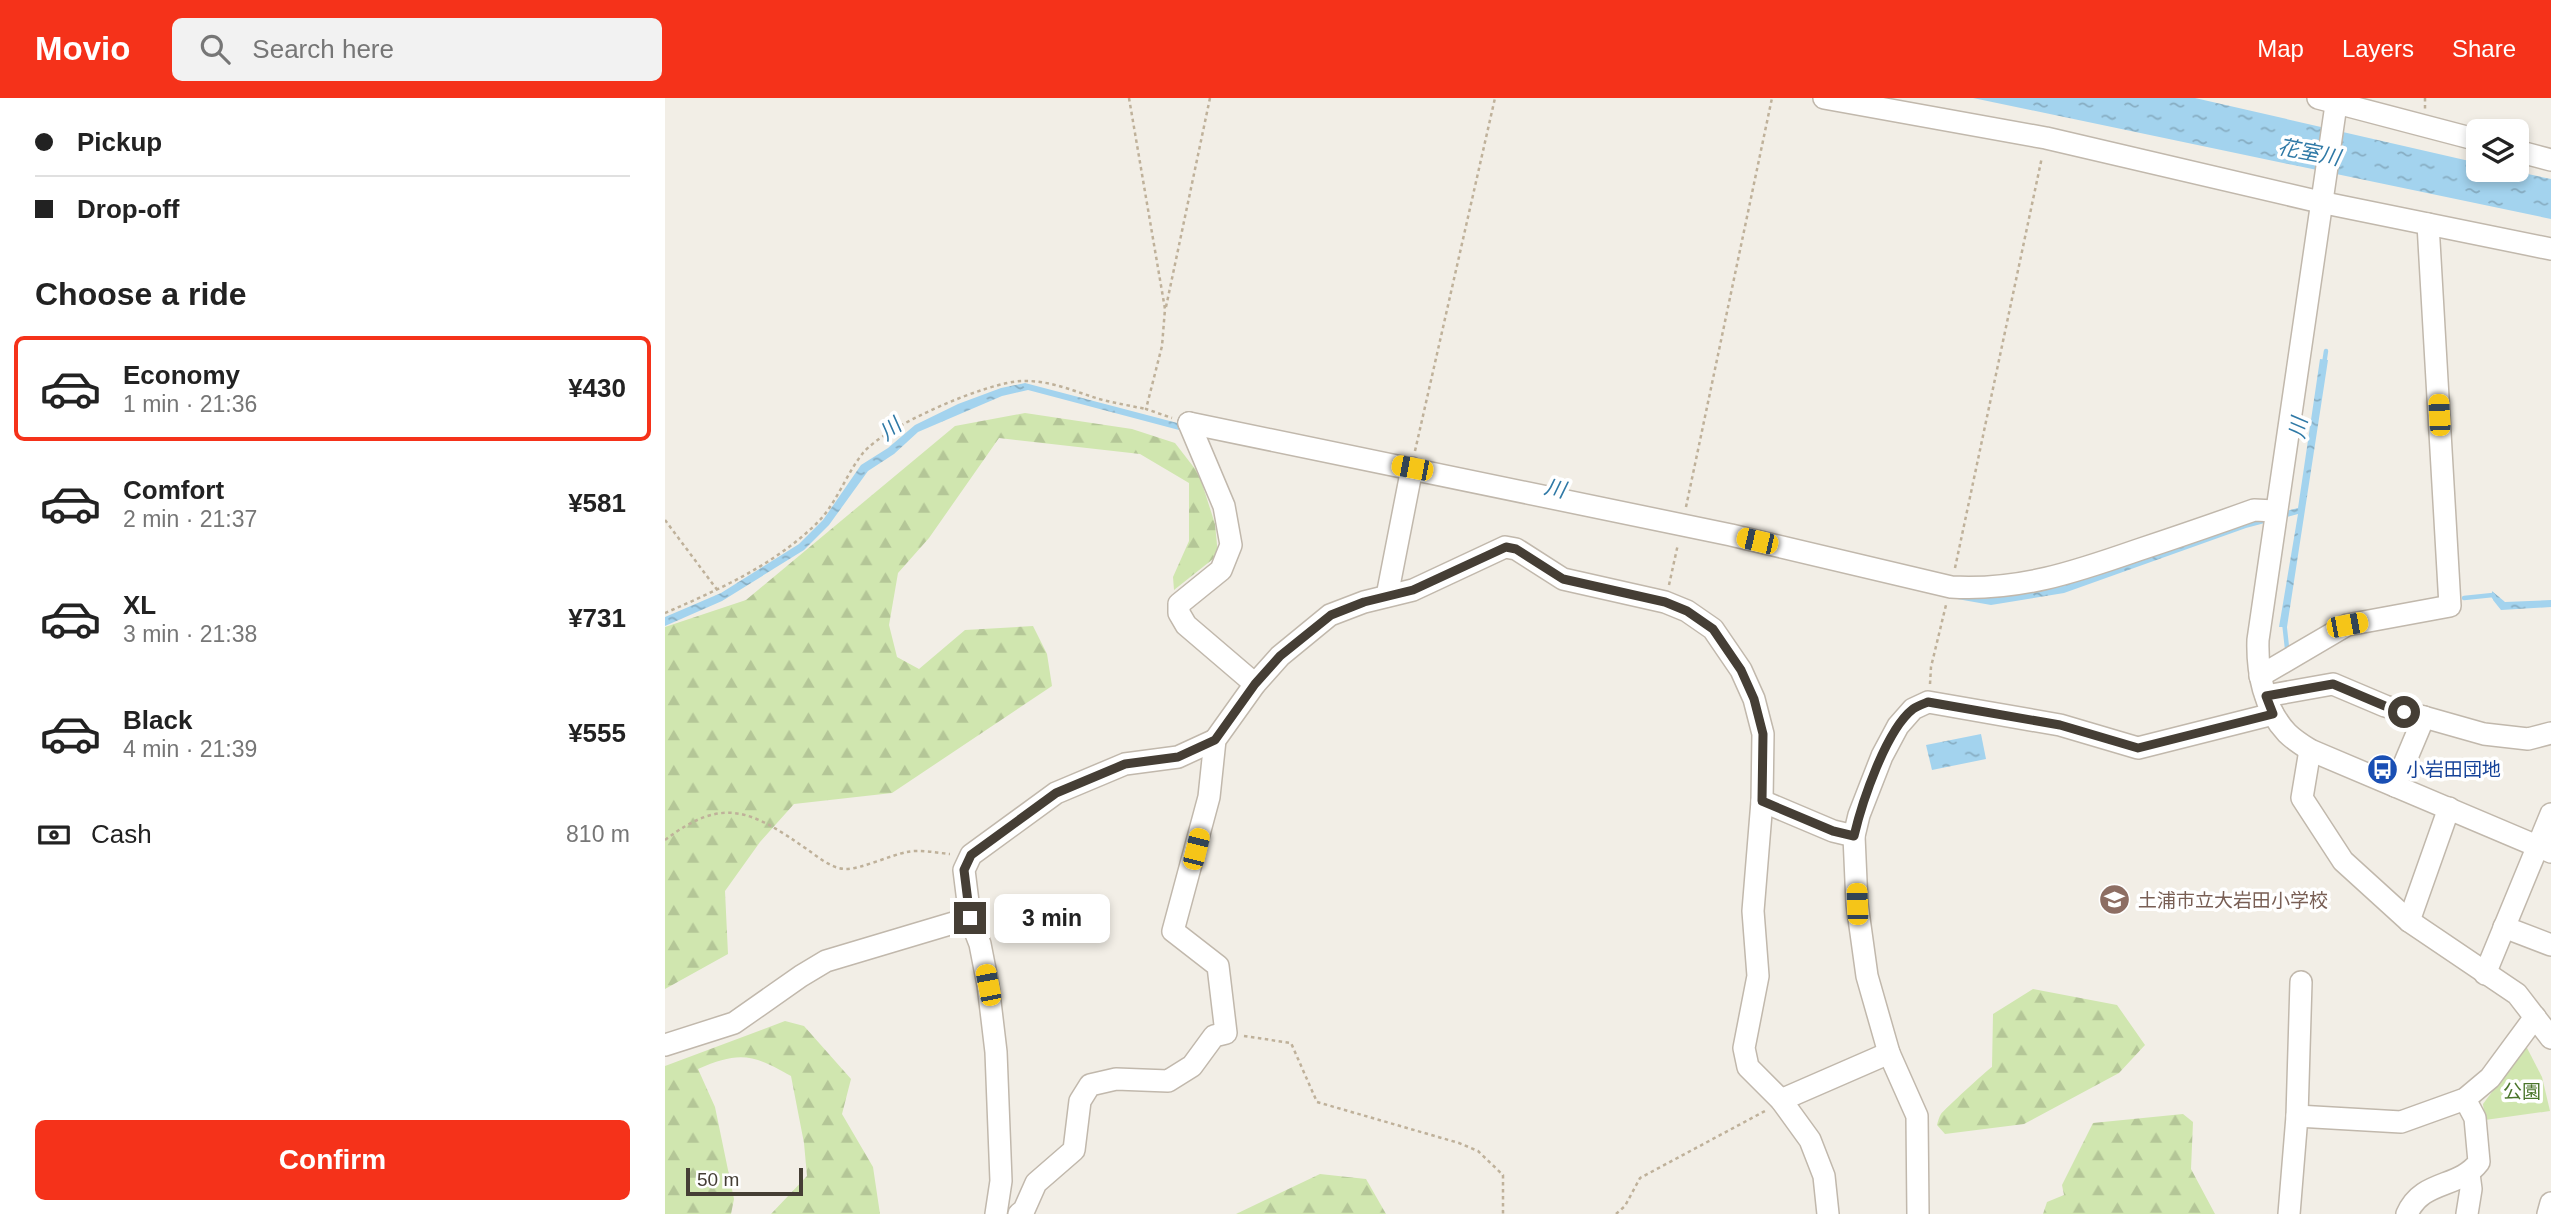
<!DOCTYPE html>
<meta charset="utf-8">
<style>
:root{--surface:#fff;--page:#f2f2f2;--text:#222;--muted:#767676;--line:#e0e0e0;--accent:#f5321a}
body{margin:0;font-family:Arial,"Noto Sans JP",sans-serif;background:var(--page);color:var(--text);height:100vh;display:flex;flex-direction:column;font-size:26px;white-space:nowrap}
*{box-sizing:border-box;margin:0}
p{font-size:23px;color:var(--muted)}
.icon{flex:none;width:38px;height:38px;fill:none;stroke:currentColor;stroke-width:2;stroke-linecap:round;stroke-linejoin:round}
.map{position:relative;flex:1;overflow:hidden}
.sheet{display:flex;flex-direction:column;background:var(--surface);width:665px}
.sheet>*{flex:none}
.top-card{display:grid;align-content:center;height:154px;padding:0 35px;background:var(--surface)}
.controls{position:absolute;left:1801px;top:21px;display:grid;gap:14px}
.controls a{display:grid;place-items:center;width:63px;height:63px;border-radius:10px;background:var(--surface);box-shadow:0 4px 10px #0003;font-size:35px}
.scale{position:absolute;left:21px;bottom:18px;width:117px;box-sizing:border-box;padding-left:7px;border:4px solid #453e35;border-top:0;font-size:19px;line-height:24px;white-space:nowrap;color:#453e35;-webkit-text-stroke:5px #fff;paint-order:stroke}
.end{position:absolute;width:32px;height:32px;margin:-16px;border:9px solid #453e35;background:#fff;box-shadow:0 0 0 4px #fff}
.from{border-radius:50%}
.bubble{position:absolute;height:49px;border-radius:10px;background:var(--surface);box-shadow:0 4px 10px #0003;font-size:23px;font-weight:800;line-height:49px;text-align:center}
.car{position:absolute;width:21px;height:42px;margin:-21px -10px;border-radius:9px;box-shadow:0 0 5px 2px #0007;background:linear-gradient(#f5c518 24%,#345 0 40%,#f5c518 0 76%,#345 0 86%,#f5c518 0)}
.top-card b{display:flex;align-items:center;gap:24px;height:66px;font-size:26px}
.top-card b+b{border-top:2px solid var(--line)}
.top-card i{width:18px;height:18px;background:var(--text)}
ul{padding:0;list-style:none}
li{display:flex;align-items:center;gap:21px;height:105px;margin:0 14px 10px;padding:0 21px;border:4px solid transparent;border-radius:10px}
li div{flex:1}
li b{display:block;font-size:26px}
li em{font-style:normal;font-weight:800}
li.selected{border-color:var(--accent)}
li>.icon{width:63px;height:63px;stroke-width:1.5}
h2{padding:0 35px;font-size:32px;line-height:84px}
.pay{display:flex;align-items:center;gap:18px;height:77px;padding:0 35px;font-size:26px}
.pay p{margin-inline-start:auto}
.primary-button{display:flex;gap:14px;margin-top:auto;padding:14px 35px}
.primary-button a{flex:1;height:80px;border-radius:10px;background:var(--accent);color:#fff;font-size:28px;font-weight:800;line-height:80px;text-align:center}
header{display:flex;align-items:center;gap:42px;box-sizing:border-box;height:98px;padding:0 35px;background:var(--accent);color:#fff}
header strong{font-size:33px}
nav{display:flex;gap:38px;margin-inline-start:auto;font-size:24px}
.search{width:490px;height:63px;background:var(--page);display:flex;align-items:center;gap:18px;box-sizing:border-box;padding:0 24px;border-radius:10px;color:var(--muted);font-size:26px}
main{display:flex;flex:1;min-height:0}
.map>svg:first-child{display:block}
.forest{fill:url(#forest-firs)}
.green{fill:#d0e6af}
.water{fill:url(#water-ripples)}
.lines{fill:none;stroke-linecap:round;stroke-linejoin:round}
.stream{stroke:#a3d3ee;stroke-width:4.5}
.minor-casing{stroke:#c1b8ac;stroke-width:24}
.path{stroke:#bfb19a;stroke-width:2.5;stroke-dasharray:3.5 3.5;stroke-linecap:butt}
.minor{stroke:#fff;stroke-width:21}
.route{stroke:#453e35;stroke-width:9}
.labels{text-anchor:middle;dominant-baseline:central;stroke-width:7;stroke-linejoin:round;paint-order:stroke}
.transit-label{font-size:19px;fill:#164399;stroke:#fff;text-anchor:start}
.education-label{font-size:19px;fill:#785e54;stroke:#fff;text-anchor:start}
.park-label{font-size:19px;fill:#4a752a;stroke:#fff}
.water-label{font-size:21px;font-style:italic;fill:#2f79a6;stroke:#fff}
</style>
<header>
<strong>Movio</strong>
<div class="search"><svg class="icon" aria-label="search" viewBox="0 0 24 24"><circle cx="10" cy="10" r="6"/><path d="M15 15l6 6"/></svg>Search here</div>
<nav><a>Map</a><a>Layers</a><a>Share</a></nav>
</header>
<main>
<section class="sheet">
<div class="top-card">
<b><i class="from"></i>Pickup</b>
<b><i></i>Drop-off</b>
</div>
<h2>Choose a ride</h2>
<ul>
<li class="selected"><svg class="icon" aria-label="car" viewBox="0 0 24 24"><path d="M5 17H2v-5l4-1 3-4h7l3 4 3 1v5h-3M9 17h6M6 11h13"/><circle cx="7" cy="17" r="2"/><circle cx="17" cy="17" r="2"/></svg><div><b>Economy</b><p>1 min · 21:36</p></div><em>¥430</em></li>
<li><svg class="icon" aria-label="car" viewBox="0 0 24 24"><path d="M5 17H2v-5l4-1 3-4h7l3 4 3 1v5h-3M9 17h6M6 11h13"/><circle cx="7" cy="17" r="2"/><circle cx="17" cy="17" r="2"/></svg><div><b>Comfort</b><p>2 min · 21:37</p></div><em>¥581</em></li>
<li><svg class="icon" aria-label="car" viewBox="0 0 24 24"><path d="M5 17H2v-5l4-1 3-4h7l3 4 3 1v5h-3M9 17h6M6 11h13"/><circle cx="7" cy="17" r="2"/><circle cx="17" cy="17" r="2"/></svg><div><b>XL</b><p>3 min · 21:38</p></div><em>¥731</em></li>
<li><svg class="icon" aria-label="car" viewBox="0 0 24 24"><path d="M5 17H2v-5l4-1 3-4h7l3 4 3 1v5h-3M9 17h6M6 11h13"/><circle cx="7" cy="17" r="2"/><circle cx="17" cy="17" r="2"/></svg><div><b>Black</b><p>4 min · 21:39</p></div><em>¥555</em></li>
</ul>
<div class="pay"><svg class="icon" aria-label="cash" viewBox="0 0 24 24"><path d="M3 7h18v10H3z"/><circle cx="12" cy="12" r="2"/></svg>Cash<p>810 m</p></div>
<div class="primary-button"><a>Confirm</a></div>
</section>
<div class="map">
<svg width="1886" height="1116" viewBox="0 0 1886 1116">
<defs>
<pattern id="forest-firs" width="22" height="20" patternUnits="userSpaceOnUse" patternTransform="scale(1.75)"><rect width="22" height="20" fill="#d0e6af"/><path d="M5 1l3.5 6h-7zM16 11l3.5 6h-7z" fill="#b4c697"/></pattern>
<pattern id="water-ripples" width="26" height="14" patternUnits="userSpaceOnUse" patternTransform="scale(1.75)"><rect width="26" height="14" fill="#a3d3ee"/><path d="M2 4q2-2 4 0t4 0M15 11q2-2 4 0t4 0" fill="none" stroke="#87adc2"/></pattern>
</defs>
<rect width="100%" height="100%" fill="#f2eee6"/>
<!-- forest -->
<g class="forest">
<path d="M 360,315 L 467,331 L 510,345 L 534,376 L 550,426 L 553,457 L 509,492 L 508,479 L 524,443 L 524,385 L 475,356 L 334,340 L 264,440 L 233,475 L 224,527 L 232,559 L 254,571 L 300,532 L 368,528 L 382,556 L 387,588 L 227,695 L 129,706 L 95,744 L 60,793 L 63,856 L 0,891 L 0,529 L 81,502 L 290,328 Z"/>
<path d="M 1368,891 L 1452,907 L 1480,947 L 1454,975 L 1359,1026 L 1280,1036 L 1272,1027 C 1273,1023 1274,1019 1276,1016 C 1279,1012 1323,971 1327,969 L 1328,916 Z"/>
<path d="M 120,923 L 139,928 L 186,981 L 177,1016 L 208,1069 L 215,1116 L 106,1116 L 142,1078 L 139,1045 L 126,978 C 88,956 74,953 33,971 L 50,1009 L 69,1101 L 66,1116 L 0,1116 L 0,968 Z"/>
<path d="M 1518,1016 L 1528,1024 L 1526,1071 L 1550,1116 L 1378,1116 L 1382,1104 L 1399,1097 L 1397,1087 L 1428,1025 Z"/>
<path d="M 655,1076 L 701,1081 L 721,1116 L 571,1116 Z"/>
</g>
<!-- green -->
<path class="green" d="M 1861,948 L 1877,979 L 1885,1013 L 1820,1022 L 1818,1006 Z"/>
<!-- water -->
<g class="water">
<path d="M 1308,0 L 1530,0 L 1813,65 L 1813,72 L 1844,72 L 1886,81 L 1886,121 Z"/>
<path d="M 1655,261 L 1663,262 L 1622,529 L 1614,529 L 1633,416 L 1581,430 L 1399,495 L 1326,507 L 1281,499 L 1027,439 L 514,332 L 363,292 L 337,298 L 253,334 L 229,356 L 203,373 L 164,427 L 139,452 L 57,503 L 0,528 L 0,519 L 56,495 L 134,446 L 158,422 L 196,367 L 223,350 L 250,327 L 293,306 L 336,290 L 360,285 L 520,327 L 1297,494 L 1633,410 Z"/>
<path d="M 1827,493 L 1840,504 L 1886,502 L 1886,509 L 1836,512 L 1828,502 Z"/>
<path d="M 1316,636 L 1321,661 L 1267,672 L 1261,647 Z"/>
</g>
<g class="lines">
<!-- stream -->
<g class="stream">
<path d="M 1659,266 L 1661,253"/>
<path d="M 1799,500 L 1828,497 L 1829,499"/>
<path d="M 1619,523 L 1622,550"/>
</g>
<defs>
<g id="minor">
<path d="M 1159,0 L 1381,40 L 1655,104 L 1886,151"/>
<path d="M 1653,0 L 1813,42"/>
<path d="M 1672,0 L 1593,542 C 1592,574 1599,611 1622,635 C 1629,642 1637,647 1645,652 L 1886,754"/>
<path d="M 1852,53 L 1886,62"/>
<path d="M 524,325 L 1066,437 L 1286,489 C 1354,493 1410,474 1473,452 C 1512,439 1550,426 1589,412 L 1610,413"/>
<path d="M 524,325 L 559,408 L 566,447 L 556,472 L 514,506 L 514,515 L 521,527 L 590,586"/>
<path d="M 722,498 L 747,370"/>
<path d="M 1595,578 L 1682,527 L 1785,508 L 1763,126"/>
<path d="M 1601,598 L 1668,586 L 1720,608 L 1819,636 L 1863,641 L 1886,635"/>
<path d="M 1645,652 L 1637,700 L 1678,763 L 1744,823 L 1852,896 L 1886,940"/>
<path d="M 1730,688 L 1759,619"/>
<path d="M 1097,703 L 1168,733 L 1189,738"/>
<path d="M 1744,823 L 1784,710"/>
<path d="M 1839,829 L 1886,847"/>
<path d="M 1820,876 L 1886,716"/>
<path d="M 0,947 L 69,925 L 136,878 L 161,863 L 305,820"/>
<path d="M 1116,1002 L 1224,955"/>
<path d="M 1632,1018 L 1736,1024 L 1800,1001 L 1825,980 L 1870,919"/>
<path d="M 331,1116 L 336,1083 L 331,954 L 323,887 L 315,846 L 305,820 L 299,772 L 306,757 L 391,695 L 460,666 L 513,659 L 550,642"/>
<path d="M 354,1116 L 359,1112 L 371,1085 L 409,1052 L 415,1003 L 425,987 L 451,981 L 503,983 L 527,968 L 549,938 L 561,935 L 553,868 L 508,833 L 544,699 L 550,642 L 590,586 L 615,558 L 665,517 L 699,504 L 748,492 L 840,449 L 851,451 L 898,481 L 1000,504 L 1022,513 L 1048,531 L 1076,572 L 1089,601 L 1098,636 L 1097,703 L 1088,813 L 1093,878 L 1079,950 L 1083,969 L 1116,1002 L 1145,1042 L 1159,1078 L 1163,1116"/>
<path d="M 1253,1116 L 1252,1018 L 1224,955 L 1202,878 L 1192,806 L 1189,738 L 1194,717 L 1217,658 L 1233,628 L 1248,611 L 1263,604 L 1395,627 L 1473,650 L 1608,616"/>
<path d="M 1624,1116 L 1632,1018 L 1636,884"/>
<path d="M 1742,1116 C 1757,1081 1794,1091 1814,1064 L 1810,1020 L 1800,1001"/>
<path d="M 1802,1116 L 1806,1091 L 1804,1076"/>
<path d="M 1883,1116 L 1886,1105"/>
</g>
</defs>
<!-- minor casing -->
<use href="#minor" class="minor-casing"/>
<!-- path -->
<g class="path">
<path d="M 464,0 L 500,211 L 497,248 L 481,311 L 507,320"/>
<path d="M 1760,0 L 1760,11"/>
<path d="M 501,209 L 545,0"/>
<path d="M 750,353 L 830,0"/>
<path d="M 1021,409 L 1107,0"/>
<path d="M 0,422 L 53,493"/>
<path d="M 1290,470 L 1377,59"/>
<path d="M 1004,487 L 1013,446"/>
<path d="M 0,515 C 53,492 109,467 151,426 C 171,407 181,376 198,355 C 220,328 322,284 357,283 C 384,282 409,293 434,301 C 450,305 466,308 481,311"/>
<path d="M 1265,586 L 1266,569 L 1281,507"/>
<path d="M 0,742 C 59,697 87,713 143,752 C 153,759 167,771 181,771 C 196,771 226,757 242,754 C 255,751 272,755 285,756"/>
<path d="M 579,938 L 626,945 L 652,1004 L 794,1045 L 813,1053 L 838,1077 L 838,1116"/>
<path d="M 951,1116 L 960,1108 L 975,1080 L 1100,1013"/>
</g>
<!-- minor -->
<use href="#minor" class="minor"/>
</g>
<g class="lines">
<!-- route -->
<path class="route" d="M 305,820 L 299,772 L 306,757 L 391,695 L 460,666 L 513,659 L 550,642 L 590,586 L 615,558 L 666,517 L 699,504 L 748,492 L 841,449 L 851,451 L 898,481 L 1000,504 L 1022,513 L 1048,531 L 1076,572 L 1089,601 L 1098,636 L 1097,703 L 1168,733 L 1189,738 C 1197,704 1221,632 1248,611 C 1252,608 1258,606 1263,604 L 1395,627 L 1473,650 L 1608,616 L 1601,598 L 1668,586 L 1720,608 L 1739,614"/>
</g>
<!-- icons -->
<defs>
<symbol id="bus-disc" viewBox="-11 -11 22 22"><circle r="9.5" fill="#1a4fb4" stroke="#fff"/><path d="M-5-6H5V4H4V6H2V4H-2V6H-4V4H-5ZM-3.5-4V0h7V-4ZM-3.5 1.2v1.5H-2V1.2ZM2 1.2v1.5H3.5V1.2Z" fill="#fff"/></symbol>
<symbol id="school-disc" viewBox="-11 -11 22 22"><circle r="9.5" fill="#8d6e63" stroke="#fff"/><path d="M0-5L7-2L0 1L-7-2ZM-4 1L0 2.5L4 1V4Q0 6-4 4Z" fill="#fff"/></symbol>
</defs>
<g fill-rule="evenodd">
<use href="#bus-disc" x="1700" y="654" width="35" height="35"/>
<use href="#school-disc" x="1432" y="784" width="35" height="35"/>
</g>
<g class="labels">
<!-- transit labels -->
<g class="transit-label">
<text x="1741" y="671">小岩田団地</text>
</g>
<!-- education labels -->
<g class="education-label">
<text x="1473" y="802">土浦市立大岩田小学校</text>
</g>
<!-- park labels -->
<g class="park-label">
<text x="1857" y="993">公園</text>
</g>
<!-- water labels -->
<g class="water-label">
<text transform="translate(1644 54) rotate(11)">花室川</text>
<text transform="translate(1633 330) rotate(-81)">川</text>
<text transform="translate(225 331) rotate(-38)">川</text>
<text transform="translate(890 390) rotate(12)">川</text>
</g>
</g>
</svg>
<div class="controls">
<a><svg class="icon" aria-label="layers" viewBox="0 0 24 24"><path d="M12 4l9 5-9 5-9-5zM3 14l9 5 9-5"/></svg></a>
</div>
<div class="scale">50 m</div>
<i class="end from" style="left:1739px;top:614px"></i>
<i class="end" style="left:305px;top:820px"></i>
<div class="bubble" style="left:329px;top:796px;width:116px">3 min</div>
<i class="car" style="left:1774px;top:317px;rotate:357deg"></i>
<i class="car" style="left:747px;top:370px;rotate:281deg"></i>
<i class="car" style="left:1092px;top:443px;rotate:283deg"></i>
<i class="car" style="left:1682px;top:527px;rotate:79deg"></i>
<i class="car" style="left:531px;top:751px;rotate:14deg"></i>
<i class="car" style="left:1192px;top:806px;rotate:358deg"></i>
<i class="car" style="left:323px;top:887px;rotate:349deg"></i>
</div>
</main>
